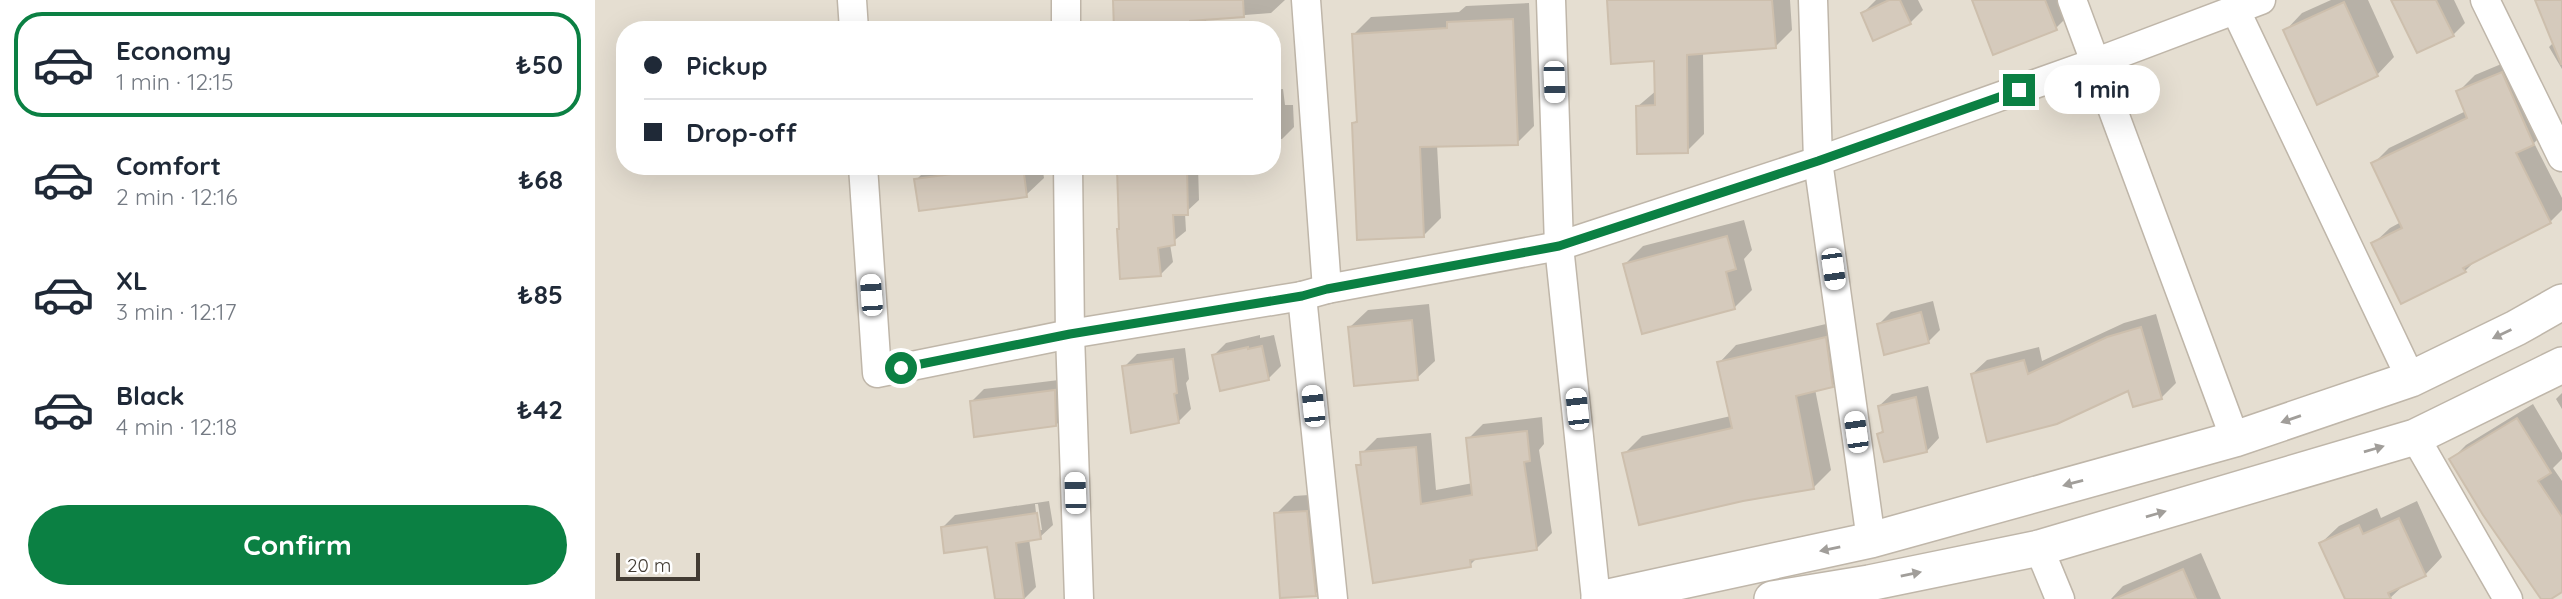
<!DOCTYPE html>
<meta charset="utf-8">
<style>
:root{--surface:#fff;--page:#f2f2f3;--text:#1f2937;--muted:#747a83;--line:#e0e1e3;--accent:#0b8043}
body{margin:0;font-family:Quicksand,sans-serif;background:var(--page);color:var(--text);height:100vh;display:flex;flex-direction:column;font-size:26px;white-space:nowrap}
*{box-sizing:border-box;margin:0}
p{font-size:23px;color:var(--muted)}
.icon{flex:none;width:38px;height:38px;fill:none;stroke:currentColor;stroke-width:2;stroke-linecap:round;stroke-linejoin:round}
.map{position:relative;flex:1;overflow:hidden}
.panel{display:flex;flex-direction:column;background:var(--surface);width:595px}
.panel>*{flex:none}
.hud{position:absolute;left:21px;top:21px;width:665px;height:154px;border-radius:28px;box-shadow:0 7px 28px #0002;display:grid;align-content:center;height:154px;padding:0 28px;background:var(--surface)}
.scale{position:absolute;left:21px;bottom:18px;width:84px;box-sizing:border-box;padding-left:7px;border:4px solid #433c34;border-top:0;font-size:19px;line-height:24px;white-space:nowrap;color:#433c34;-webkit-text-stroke:5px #fff;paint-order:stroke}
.end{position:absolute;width:32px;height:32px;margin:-16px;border:9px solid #0b8043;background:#fff;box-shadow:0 0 0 4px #fff}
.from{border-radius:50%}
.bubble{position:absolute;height:49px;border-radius:24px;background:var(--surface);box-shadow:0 7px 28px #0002;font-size:23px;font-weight:700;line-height:49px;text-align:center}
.car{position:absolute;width:21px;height:42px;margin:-21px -10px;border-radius:9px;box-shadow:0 0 5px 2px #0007;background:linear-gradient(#fff 24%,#345 0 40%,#fff 0 76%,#345 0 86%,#fff 0)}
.hud b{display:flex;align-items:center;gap:24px;height:66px;font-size:26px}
.hud b+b{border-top:2px solid var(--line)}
.hud i{width:18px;height:18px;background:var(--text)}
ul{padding:12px 0 0;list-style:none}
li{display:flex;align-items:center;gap:21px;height:105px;margin:0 14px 10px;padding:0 14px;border:4px solid transparent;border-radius:28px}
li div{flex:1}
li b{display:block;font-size:26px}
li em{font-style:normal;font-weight:700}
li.active{border-color:var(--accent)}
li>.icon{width:63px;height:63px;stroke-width:1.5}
.button{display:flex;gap:14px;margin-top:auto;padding:14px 28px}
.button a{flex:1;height:80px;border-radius:42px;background:var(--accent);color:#fff;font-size:28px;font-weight:700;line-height:80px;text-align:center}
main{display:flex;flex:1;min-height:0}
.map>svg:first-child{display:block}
.residential{fill:#e5ded1;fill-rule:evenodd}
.shadow{fill:#0003;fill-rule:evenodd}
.building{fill:#d5cabc;stroke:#cdbfad;stroke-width:2}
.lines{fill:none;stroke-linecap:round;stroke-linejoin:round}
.minor-casing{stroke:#bfb6a9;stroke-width:31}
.tertiary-casing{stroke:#bfb6a9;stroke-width:38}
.minor{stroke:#fff;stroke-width:28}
.tertiary{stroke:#fff;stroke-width:35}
.oneway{fill:#a19e9a}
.route{stroke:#0b8043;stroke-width:9}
</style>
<main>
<section class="panel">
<ul>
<li class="active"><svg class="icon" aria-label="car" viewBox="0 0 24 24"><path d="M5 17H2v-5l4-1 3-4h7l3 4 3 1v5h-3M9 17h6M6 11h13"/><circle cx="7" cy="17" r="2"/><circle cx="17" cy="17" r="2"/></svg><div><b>Economy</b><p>1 min · 12:15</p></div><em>₺50</em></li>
<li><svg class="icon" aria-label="car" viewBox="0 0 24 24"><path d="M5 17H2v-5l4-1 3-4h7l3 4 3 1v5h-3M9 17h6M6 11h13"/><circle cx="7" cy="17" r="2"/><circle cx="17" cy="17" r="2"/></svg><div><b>Comfort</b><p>2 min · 12:16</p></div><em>₺68</em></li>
<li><svg class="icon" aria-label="car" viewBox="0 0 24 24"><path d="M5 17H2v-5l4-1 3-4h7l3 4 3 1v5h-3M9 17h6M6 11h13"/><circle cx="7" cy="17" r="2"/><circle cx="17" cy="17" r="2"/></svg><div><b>XL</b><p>3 min · 12:17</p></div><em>₺85</em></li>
<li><svg class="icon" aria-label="car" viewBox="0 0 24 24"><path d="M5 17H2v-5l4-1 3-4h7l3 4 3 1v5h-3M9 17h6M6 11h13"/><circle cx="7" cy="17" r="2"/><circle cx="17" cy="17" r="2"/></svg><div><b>Black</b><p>4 min · 12:18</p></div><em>₺42</em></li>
</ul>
<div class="button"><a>Confirm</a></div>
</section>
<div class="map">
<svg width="1967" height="599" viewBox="0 0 1967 599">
<rect width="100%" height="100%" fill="#f1ece3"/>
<!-- residential -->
<path class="residential" d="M 0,0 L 1967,0 L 1967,599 L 0,599 ZM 30,30 L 677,30 L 677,166 L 30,166 Z"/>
<!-- shadow -->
<g class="shadow">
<path d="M 520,0 L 690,0 L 676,13 L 611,18 L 611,30 L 521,30 Z"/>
<path d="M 1013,0 L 1195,0 L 1197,30 L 1180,47 L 1108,52 L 1109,134 L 1092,151 L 1042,107 L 1062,90 L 1061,59 Z"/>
<path d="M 1281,0 L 1323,0 L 1328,10 L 1315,23 L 1268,13 Z"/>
<path d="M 1378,0 L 1474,0 L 1478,11 L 1461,28 Z"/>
<path d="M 1736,0 L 1773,0 L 1799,57 L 1782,75 L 1690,31 L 1707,13 Z"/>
<path d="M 1798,0 L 1859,0 L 1870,23 L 1858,35 Z"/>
<path d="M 1943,0 L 1967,0 L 1967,69 L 1954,47 L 1960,41 Z"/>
<path d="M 934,3 L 939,126 L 922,143 L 842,145 L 846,218 L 829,235 L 759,123 L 763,119 L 759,34 L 776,17 L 864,12 L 871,6 Z"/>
<path d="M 1923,57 L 1954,128 L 1939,143 L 1967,198 L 1967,210 L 1955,222 L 1881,260 L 1870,271 L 1778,244 L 1795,228 L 1806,222 L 1778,164 L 1794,148 L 1871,111 L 1863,92 L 1880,75 Z"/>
<path d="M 688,89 L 690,105 L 698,105 L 699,127 L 687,139 L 677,140 L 677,90 Z"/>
<path d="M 335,166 L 447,166 L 449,178 L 431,195 L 321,180 Z"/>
<path d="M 527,166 L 603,166 L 604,200 L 590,213 L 591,231 L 575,244 L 578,262 L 566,274 L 526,228 L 524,169 Z"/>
<path d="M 1149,220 L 1157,250 L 1149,259 L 1157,290 L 1140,307 L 1030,264 L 1048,246 Z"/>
<path d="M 1338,301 L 1345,330 L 1333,342 L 1284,324 L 1296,312 Z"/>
<path d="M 834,304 L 840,361 L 822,378 L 755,327 L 773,310 Z"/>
<path d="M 1561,314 L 1581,383 L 1566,398 L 1534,389 L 1377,374 L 1392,360 L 1444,347 L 1447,361 L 1529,323 Z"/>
<path d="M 1248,320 L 1255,368 L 1237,386 L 1220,389 L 1236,470 L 1218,488 L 1029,454 L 1047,436 L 1136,416 L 1124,363 L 1141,345 Z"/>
<path d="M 665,335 L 665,338 L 679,335 L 686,366 L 674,378 L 619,355 L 631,343 Z"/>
<path d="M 590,348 L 594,379 L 591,383 L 596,409 L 583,422 L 529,367 L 542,354 Z"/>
<path d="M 472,379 L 473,412 L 461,425 L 376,402 L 389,389 Z"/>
<path d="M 1333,386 L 1344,438 L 1332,451 L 1284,434 L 1289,429 L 1284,406 L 1297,394 Z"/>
<path d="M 1967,393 L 1967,409 L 1961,399 Z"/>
<path d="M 1938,404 L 1967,453 L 1967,459 L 1958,468 L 1967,481 L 1967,589 L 1953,599 L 1949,599 L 1856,460 L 1871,445 Z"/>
<path d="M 947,417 L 949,444 L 944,450 L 957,533 L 942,548 L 883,557 L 875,565 L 763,466 L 767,461 L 767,453 L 782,438 L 836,433 L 841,490 L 878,483 L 873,439 L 888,424 Z"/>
<path d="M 729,494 L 738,577 L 720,594 L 681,514 L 699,496 Z"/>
<path d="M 454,501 L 458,525 L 445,537 L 434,539 L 441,587 L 429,599 L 402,599 L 394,545 L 347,528 L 360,515 ZM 440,504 L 443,504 L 447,530 L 443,530 Z"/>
<path d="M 1822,501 L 1847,557 L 1830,575 L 1810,584 L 1794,599 L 1750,599 L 1726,543 L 1744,526 L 1782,508 L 1786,518 Z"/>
<path d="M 1606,553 L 1626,599 L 1516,599 L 1528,586 Z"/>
</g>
<!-- building -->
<g class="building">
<path d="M 518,0 L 648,0 L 649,17 L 595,21 L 595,30 L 519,30 Z"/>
<path d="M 1012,0 L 1177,0 L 1181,48 L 1092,55 L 1093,153 L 1042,154 L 1041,106 L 1060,105 L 1059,61 L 1016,64 Z"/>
<path d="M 1294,0 L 1305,0 L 1316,24 L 1278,41 L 1266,13 Z"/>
<path d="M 1377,0 L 1450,0 L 1462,30 L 1398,55 Z"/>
<path d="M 1796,0 L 1841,0 L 1859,36 L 1822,53 Z"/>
<path d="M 1940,0 L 1967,0 L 1967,64 L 1966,64 Z"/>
<path d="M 1749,2 L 1783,76 L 1722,105 L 1688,30 Z"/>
<path d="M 918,19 L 923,145 L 825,147 L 829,237 L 762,240 L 757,123 L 762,122 L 757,34 L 852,28 L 852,22 Z"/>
<path d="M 1907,72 L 1939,145 L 1921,153 L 1956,223 L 1868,268 L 1871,272 L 1806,304 L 1776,243 L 1807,228 L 1776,163 L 1872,118 L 1861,91 Z"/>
<path d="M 418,166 L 428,166 L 432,197 L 324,211 L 319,179 Z"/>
<path d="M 592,166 L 593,215 L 578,215 L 580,245 L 563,248 L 566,276 L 525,279 L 522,229 L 524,229 L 522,169 Z"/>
<path d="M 1132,236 L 1141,269 L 1131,272 L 1140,309 L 1047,334 L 1028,264 Z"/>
<path d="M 1326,312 L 1334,343 L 1289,355 L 1282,324 Z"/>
<path d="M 817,320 L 823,380 L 759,386 L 753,327 Z"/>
<path d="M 1546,327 L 1567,399 L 1538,407 L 1533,391 L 1462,424 L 1392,442 L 1376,374 L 1429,360 L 1433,374 L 1512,337 Z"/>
<path d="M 1231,337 L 1238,387 L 1201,396 L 1219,489 L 1148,501 L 1044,525 L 1027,453 L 1137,428 L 1122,362 Z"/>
<path d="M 667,346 L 674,380 L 625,391 L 617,355 L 653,347 L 653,349 Z"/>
<path d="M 578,359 L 582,393 L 579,394 L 584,423 L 536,433 L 527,366 Z"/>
<path d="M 460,390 L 461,426 L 379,437 L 375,401 Z"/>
<path d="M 1321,397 L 1332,452 L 1289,462 L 1282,434 L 1288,432 L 1283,406 Z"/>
<path d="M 1922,418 L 1956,473 L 1943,481 L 1967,517 L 1967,592 L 1956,599 L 1946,599 L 1888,515 L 1854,459 Z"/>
<path d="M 932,431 L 935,461 L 929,462 L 942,550 L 875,560 L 876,567 L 778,583 L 761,465 L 766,465 L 765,452 L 821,447 L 826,504 L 877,495 L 871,438 Z"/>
<path d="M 712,511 L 721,596 L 685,598 L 679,513 Z"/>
<path d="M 442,513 L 446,539 L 421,543 L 429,599 L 400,599 L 392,547 L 349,553 L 346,527 Z"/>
<path d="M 1804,518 L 1831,576 L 1793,593 L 1796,599 L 1750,599 L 1724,543 L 1764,525 L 1768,534 Z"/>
<path d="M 1588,569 L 1601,599 L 1519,599 Z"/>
</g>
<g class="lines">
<defs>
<g id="minor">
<path d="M 257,0 L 259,30"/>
<path d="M 471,0 L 471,30"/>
<path d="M 711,0 L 732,289"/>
<path d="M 956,0 L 964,246 L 1001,599"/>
<path d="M 1218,0 L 1223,161 L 1276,540"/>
<path d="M 1477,0 L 1640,439"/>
<path d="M 1890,0 L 1967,157"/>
<path d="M 1640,9 L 1816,379"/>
<path d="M 268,166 L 282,373 L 475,334 L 707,296 L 732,289 L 964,246 L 1223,161 L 1499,63 L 1666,0"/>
<path d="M 473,166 L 475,334 L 484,599"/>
<path d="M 707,296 L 738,599"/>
<path d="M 1820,437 L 1913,599"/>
<path d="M 1444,548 L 1465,599"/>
</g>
<g id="tertiary">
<path d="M 1004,599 L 1276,540 L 1640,439 L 1816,379 L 1921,328 L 1967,302"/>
<path d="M 1177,599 L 1274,583 L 1444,548 L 1820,437 L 1967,365"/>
</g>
</defs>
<!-- minor casing -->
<use href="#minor" class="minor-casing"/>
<!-- tertiary casing -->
<use href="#tertiary" class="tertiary-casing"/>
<!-- minor -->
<use href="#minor" class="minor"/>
<!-- tertiary -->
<use href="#tertiary" class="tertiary"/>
</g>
<!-- one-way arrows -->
<defs><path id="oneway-solid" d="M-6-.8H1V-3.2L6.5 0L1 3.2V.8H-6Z" transform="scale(1.75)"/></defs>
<g class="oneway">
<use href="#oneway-solid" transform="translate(1907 334) rotate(154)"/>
<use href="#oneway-solid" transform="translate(1696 419) rotate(161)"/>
<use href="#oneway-solid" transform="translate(1779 449) rotate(-16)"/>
<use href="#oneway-solid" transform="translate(1478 483) rotate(165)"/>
<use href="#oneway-solid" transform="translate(1561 514) rotate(-16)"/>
<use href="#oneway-solid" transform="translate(1235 549) rotate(168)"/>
<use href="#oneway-solid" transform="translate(1316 574) rotate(-12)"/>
</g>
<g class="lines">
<!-- route -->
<path class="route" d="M 306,368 L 475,334 L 707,296 L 732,289 L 964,246 L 1223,161 L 1424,90"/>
</g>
</svg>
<div class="scale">20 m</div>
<i class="end from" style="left:306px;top:368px"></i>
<i class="end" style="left:1424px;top:90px"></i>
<div class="bubble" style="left:1449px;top:65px;width:116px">1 min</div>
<i class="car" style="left:959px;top:82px;rotate:178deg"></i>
<i class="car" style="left:1238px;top:269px;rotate:172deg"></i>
<i class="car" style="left:276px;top:295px;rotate:356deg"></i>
<i class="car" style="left:718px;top:406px;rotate:354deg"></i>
<i class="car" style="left:982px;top:409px;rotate:354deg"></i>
<i class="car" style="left:1261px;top:432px;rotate:352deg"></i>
<i class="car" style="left:480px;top:493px;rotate:358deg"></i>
<div class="hud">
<b><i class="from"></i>Pickup</b>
<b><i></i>Drop-off</b>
</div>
</div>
</main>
